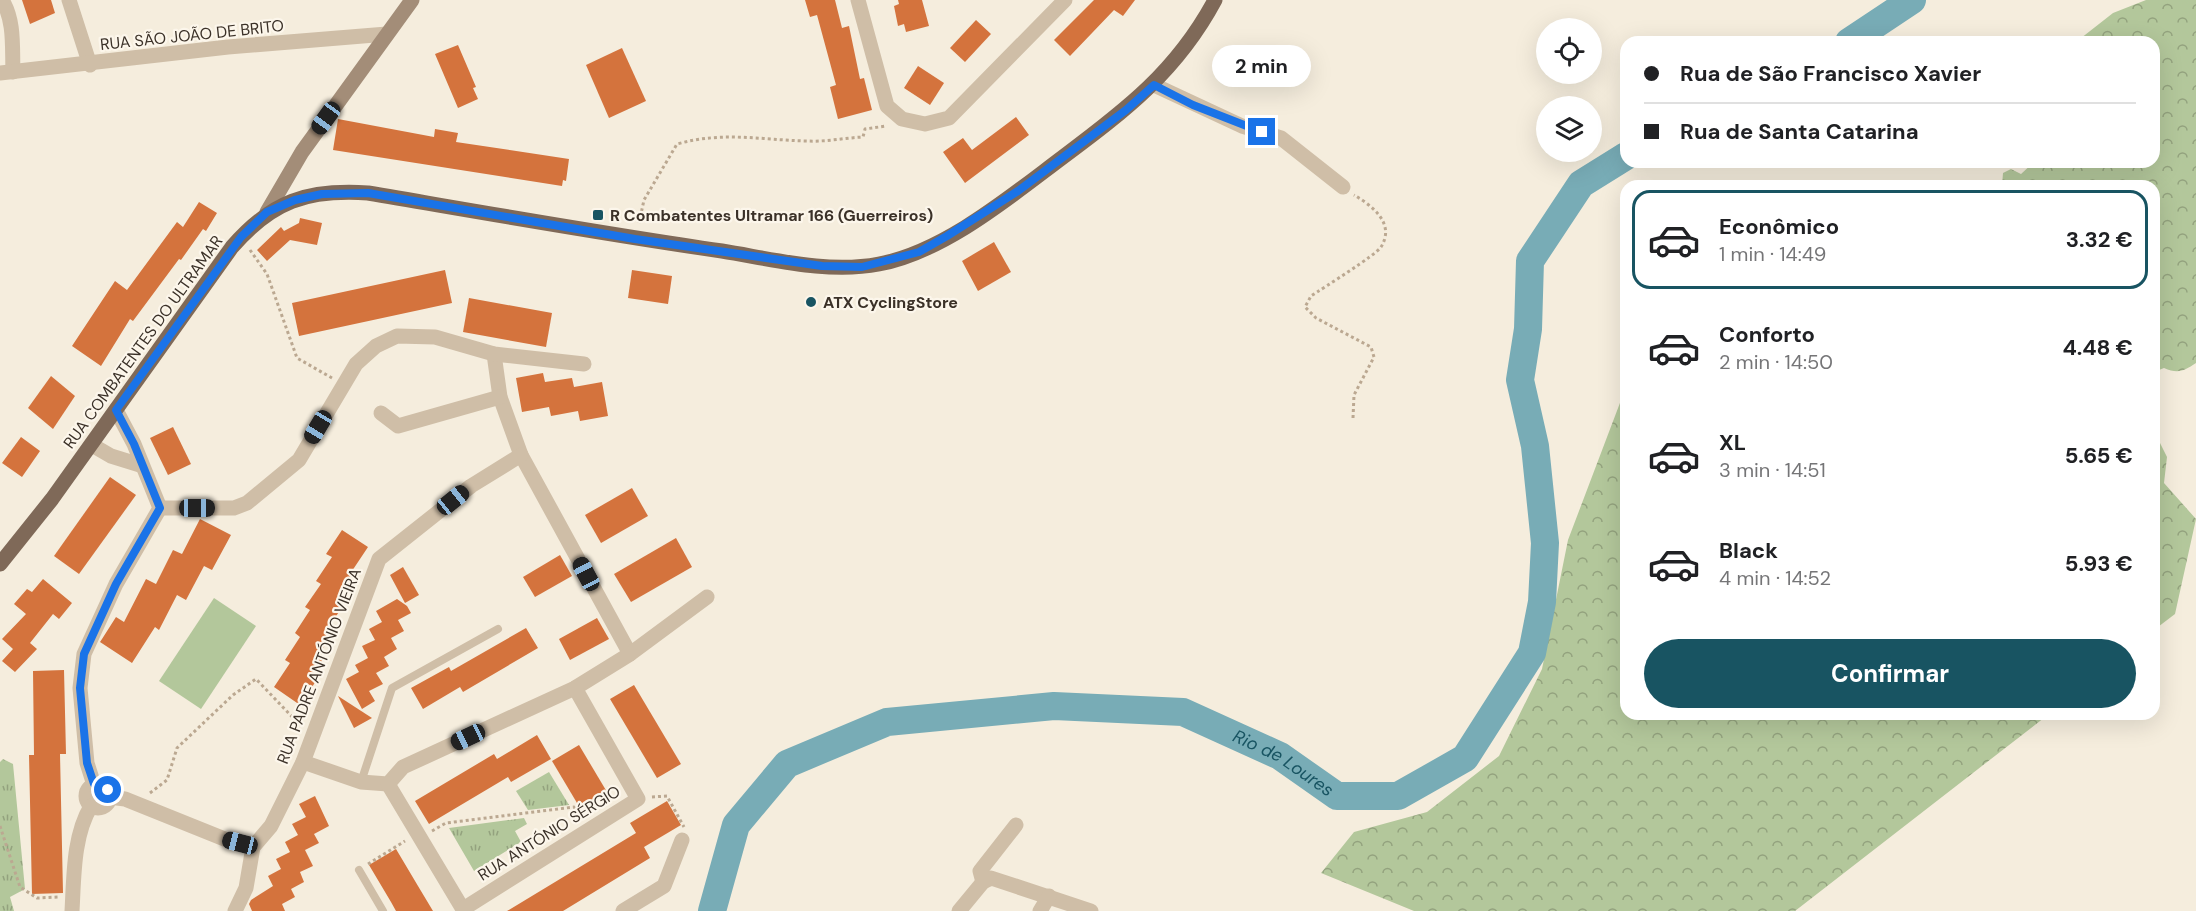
<!DOCTYPE html>
<html lang="pt">
<meta charset="utf-8">
<style>
:root{--surface:#fff;--page:#f6f6f6;--text:#202124;--muted:#757577;--line:#e0e0e0;--accent:#185462}
body{margin:0;font-family:"DM Sans",sans-serif;background:var(--page);color:var(--text);height:100vh;display:flex;flex-direction:column;font-size:22px;white-space:nowrap}
*{box-sizing:border-box;margin:0}
p{font-size:20px;color:var(--muted)}
.icon{flex:none;width:33px;height:33px;fill:none;stroke:currentColor;stroke-width:2;stroke-linecap:round;stroke-linejoin:round}
.map{position:relative;flex:1;overflow:hidden}
.side{position:absolute;left:1620px;top:180px;width:540px;height:540px;display:flex;flex-direction:column;background:var(--surface);border-radius:18px;box-shadow:0 6px 24px #0002}
.side>*{flex:none}
.hud{position:absolute;left:1620px;top:36px;width:540px;height:132px;border-radius:18px;box-shadow:0 6px 24px #0002;display:grid;align-content:center;height:132px;padding:0 24px;background:var(--surface)}
.fabs{position:absolute;left:1536px;top:18px;display:grid;gap:12px}
.fabs a{display:grid;place-items:center;width:66px;height:66px;border-radius:50%;background:var(--surface);box-shadow:0 6px 24px #0002;font-size:30px}
.end{position:absolute;width:27px;height:27px;margin:-14px;border:8px solid #1a73e8;background:#fff;box-shadow:0 0 0 3px #fff}
.from{border-radius:50%}
.bubble{position:absolute;height:42px;border-radius:21px;background:var(--surface);box-shadow:0 6px 24px #0002;font-size:20px;font-weight:700;line-height:42px;text-align:center}
.car{position:absolute;width:18px;height:36px;margin:-18px -9px;border-radius:8px;box-shadow:0 0 4px 2px #0007;background:linear-gradient(#222 24%,#8ab4d8 0 40%,#222 0 76%,#8ab4d8 0 86%,#222 0)}
.hud b{display:flex;align-items:center;gap:21px;height:57px;font-size:22px}
.hud b+b{border-top:2px solid var(--line)}
.hud i{width:15px;height:15px;background:var(--text)}
ul{padding:10px 0 0;list-style:none}
li{display:flex;align-items:center;gap:18px;height:99px;margin:0 12px 9px;padding:0 12px;border:3px solid transparent;border-radius:18px}
li div{flex:1}
li b{display:block;font-size:22px}
li em{font-style:normal;font-weight:700}
li.selected{border-color:var(--accent)}
li>.icon{width:54px;height:54px;stroke-width:1.5}
.action{display:flex;gap:12px;margin-top:auto;padding:12px 24px}
.action a{flex:1;height:69px;border-radius:36px;background:var(--accent);color:#fff;font-size:24px;font-weight:700;line-height:69px;text-align:center}
.map>svg:first-child{display:block}
.grass{fill:url(#grass-tufts)}
.forest{fill:url(#forest-crowns)}
.pitch{fill:#b3c79b}
.lines{fill:none;stroke-linecap:round;stroke-linejoin:round}
.river{stroke:#78acb6;stroke-width:28}
.building{fill:#d4733d}
.path{stroke:#bba891;stroke-width:3;stroke-dasharray:3 3;stroke-linecap:butt}
.lane{stroke:#cfbea7;stroke-width:8}
.street{stroke:#cfbea7;stroke-width:15}
.secondary{stroke:#a38d78;stroke-width:15}
.primary{stroke:#7f6958;stroke-width:15}
.route{stroke:#1a73e8;stroke-width:8}
.poi-dot{fill:#185462;stroke:#fcf6eb;stroke-width:2}
.labels{text-anchor:middle;dominant-baseline:central;stroke-width:4.5;stroke-linejoin:round;paint-order:stroke}
.street-label{font-size:16px;fill:#3b3128;stroke:#fcf6eb}
.poi-label{font-size:16px;font-weight:bold;fill:#3b3128;stroke:#fcf6eb;text-anchor:start}
.water-label{font-size:18px;font-style:italic;fill:#185462;stroke:#fcf6eb}
</style>
<div class="map">
<svg width="2196" height="911" viewBox="0 0 2196 911">
<defs>
<pattern id="grass-tufts" width="24" height="20" patternUnits="userSpaceOnUse" patternTransform="scale(1.5)"><rect width="24" height="20" fill="#b3c79b"/><path d="M3 7l-1-3M5 7V3M7 7l1-3M15 17l-1-3M17 17v-4M19 17l1-3" fill="none" stroke="#93a27e"/></pattern>
<pattern id="forest-crowns" width="20" height="18" patternUnits="userSpaceOnUse" patternTransform="scale(1.5)"><rect width="20" height="18" fill="#b3c79b"/><path d="M2 6a3 3 0 1 1 6 0M12 15a3 3 0 1 1 6 0" fill="none" stroke="#93a27e"/></pattern>
</defs>
<rect width="100%" height="100%" fill="#f5eddd"/>
<!-- grass -->
<g class="grass">
<path d="M 3,759 L 13,764 L 25,889 L 10,897 L 14,911 L 0,911 L 0,762 Z"/>
<path d="M 549,772 L 569,805 L 528,810 L 516,791 Z"/>
<path d="M 524,818 L 527,824 L 515,831 L 521,842 L 474,871 L 449,828 Z"/>
</g>
<!-- forest -->
<g class="forest">
<path d="M 2146,0 L 2196,0 L 2196,363 C 2184,371 2178,374 2164,368 L 2154,372 L 2154,186 L 2002,186 L 2003,173 L 2011,169 L 2021,174 L 2034,162 L 2154,162 L 2154,42 L 2076,42 L 2113,13 Z"/>
<path d="M 1626,387 L 1626,714 L 2049,714 L 1795,911 L 1414,911 L 1321,873 L 1354,832 L 1427,812 L 1499,756 L 1542,669 L 1568,540 Z"/>
<path d="M 2154,431 L 2167,457 L 2164,483 L 2196,519 L 2175,614 L 2154,630 Z"/>
</g>
<!-- pitch -->
<path class="pitch" d="M 214,598 L 256,626 L 201,709 L 159,681 Z"/>
<g class="lines">
<!-- river -->
<g class="river">
<path d="M 1849,42 L 1912,0"/>
<path id="s1" d="M 712,911 L 736,825 L 787,764 L 887,722 L 1054,706 L 1183,712 L 1280,756 L 1337,796 L 1398,796 L 1465,758 L 1532,653 L 1542,602 L 1545,543 L 1535,446 L 1520,380 L 1528,329 L 1530,261 L 1581,184 L 1626,156"/>
</g>
</g>
<!-- building -->
<g class="building">
<path d="M 22,0 L 51,0 L 55,13 L 30,24 Z"/>
<path d="M 805,0 L 835,0 L 842,28 L 849,26 L 860,79 L 864,78 L 872,110 L 838,119 L 830,87 L 836,85 L 817,15 L 810,17 Z"/>
<path d="M 898,0 L 922,0 L 929,26 L 906,32 L 904,24 L 898,26 L 894,6 L 899,4 Z"/>
<path d="M 1094,0 L 1135,0 L 1123,16 L 1114,10 L 1070,56 L 1054,40 Z"/>
<path d="M 976,20 L 991,34 L 965,62 L 950,48 Z"/>
<path d="M 458,45 L 476,87 L 473,88 L 478,99 L 458,108 L 435,54 Z"/>
<path d="M 622,48 L 646,101 L 609,118 L 586,65 Z"/>
<path d="M 918,66 L 944,83 L 930,105 L 904,88 Z"/>
<path d="M 1016,117 L 1029,135 L 965,183 L 943,152 L 963,138 L 972,150 Z"/>
<path d="M 338,119 L 434,137 L 435,129 L 458,133 L 456,142 L 569,159 L 566,181 L 563,180 L 562,186 L 333,150 Z"/>
<path d="M 199,202 L 217,213 L 206,231 L 203,229 L 181,260 L 179,259 L 133,321 L 130,319 L 101,366 L 72,346 L 115,281 L 127,290 L 177,222 L 183,227 Z"/>
<path d="M 300,218 L 322,223 L 317,245 L 290,240 L 267,261 L 257,250 L 281,227 L 284,231 L 299,223 Z"/>
<path d="M 994,242 L 1011,272 L 978,291 L 962,261 Z"/>
<path d="M 445,270 L 452,303 L 299,336 L 292,303 Z"/>
<path d="M 632,270 L 672,276 L 668,304 L 628,298 Z"/>
<path d="M 469,298 L 552,313 L 546,347 L 463,332 Z"/>
<path d="M 543,373 L 545,382 L 572,378 L 574,387 L 602,382 L 608,416 L 580,421 L 578,411 L 551,416 L 549,407 L 522,412 L 516,378 Z"/>
<path d="M 51,376 L 75,396 L 53,429 L 28,408 Z"/>
<path d="M 173,427 L 191,464 L 168,475 L 150,438 Z"/>
<path d="M 21,437 L 40,451 L 22,477 L 2,463 Z"/>
<path d="M 110,477 L 136,495 L 79,574 L 54,556 Z"/>
<path d="M 632,488 L 648,516 L 601,543 L 585,515 Z"/>
<path d="M 200,519 L 231,535 L 212,570 L 204,566 L 186,600 L 177,595 L 159,630 L 155,627 L 132,663 L 100,642 L 102,639 L 116,617 L 124,622 L 146,579 L 156,584 L 173,550 L 182,554 Z"/>
<path d="M 342,530 L 368,547 L 352,571 L 357,575 L 342,598 L 346,601 L 331,624 L 337,628 L 321,651 L 326,655 L 311,677 L 316,681 L 300,705 L 274,687 L 290,663 L 285,660 L 300,637 L 295,633 L 310,610 L 305,607 L 321,584 L 316,581 L 332,557 L 326,554 Z"/>
<path d="M 676,538 L 692,567 L 631,602 L 614,574 Z"/>
<path d="M 560,555 L 572,576 L 535,597 L 523,577 Z"/>
<path d="M 403,567 L 419,595 L 405,603 L 390,575 Z"/>
<path d="M 43,579 L 72,603 L 59,619 L 53,614 L 30,643 L 37,649 L 15,672 L 2,661 L 13,649 L 2,639 L 26,614 L 14,604 L 27,589 L 32,592 Z"/>
<path d="M 397,599 L 407,606 L 411,613 L 398,620 L 404,631 L 391,638 L 397,649 L 384,657 L 389,666 L 376,673 L 383,684 L 369,691 L 375,701 L 362,709 L 346,679 L 359,672 L 355,665 L 368,658 L 362,646 L 375,640 L 369,629 L 382,622 L 376,611 Z"/>
<path d="M 597,618 L 609,639 L 570,660 L 559,639 Z"/>
<path d="M 526,628 L 538,648 L 463,692 L 460,687 L 423,709 L 411,688 L 449,667 L 451,671 Z"/>
<path d="M 64,670 L 66,754 L 60,754 L 63,893 L 32,894 L 29,755 L 34,755 L 33,671 Z"/>
<path d="M 634,685 L 681,764 L 657,778 L 610,699 Z"/>
<path d="M 338,696 L 372,718 L 354,728 Z"/>
<path d="M 537,735 L 551,759 L 511,782 L 508,777 L 429,824 L 415,801 L 494,754 L 497,759 Z"/>
<path d="M 579,745 L 607,792 L 580,808 L 552,761 Z"/>
<path d="M 315,796 L 329,826 L 314,834 L 319,843 L 305,850 L 313,866 L 300,872 L 304,882 L 291,889 L 295,897 L 282,904 L 285,911 L 252,911 L 249,904 L 251,900 L 273,886 L 268,876 L 281,869 L 276,859 L 290,852 L 285,842 L 298,835 L 292,824 L 306,817 L 299,804 Z"/>
<path d="M 667,801 L 681,825 L 644,847 L 650,858 L 563,911 L 507,911 L 636,833 L 630,823 Z"/>
<path d="M 396,849 L 418,886 L 433,911 L 396,911 L 391,902 L 369,865 Z"/>
</g>
<g class="lines">
<!-- path -->
<g class="path">
<path d="M 639,223 L 644,200 L 677,144 C 724,131 760,140 807,141 C 825,142 844,138 863,137 L 865,129 L 886,126"/>
<path d="M 250,250 L 267,274 L 297,358 L 332,378"/>
<path d="M 1353,418 L 1354,395 L 1374,357 L 1371,347 L 1316,318 L 1305,307 L 1311,296 C 1323,288 1376,255 1381,247 C 1396,223 1371,205 1354,195"/>
<path d="M 150,793 L 167,780 L 177,748 L 233,695 L 256,679 L 300,725"/>
<path d="M 652,797 L 667,796 L 684,827"/>
<path d="M 0,826 L 20,887 L 37,898 L 58,897"/>
<path d="M 432,831 L 446,823 L 574,807 L 581,818"/>
<path d="M 368,864 L 405,841"/>
</g>
<!-- lane -->
<g class="lane">
<path d="M 361,782 L 392,688 L 498,629"/>
<path d="M 359,870 L 383,911"/>
</g>
<!-- street -->
<g class="street">
<path d="M 2,0 C 15,21 12,48 13,72"/>
<path d="M 69,0 L 90,65"/>
<path d="M 858,0 L 887,106 L 902,119 L 925,124 L 949,118 L 1065,0"/>
<path d="M 0,73 L 228,47 L 387,34"/>
<path d="M 1154,85 L 1242,126 L 1281,138 L 1343,187"/>
<path d="M 494,354 L 500,397 L 521,455 L 630,654"/>
<path d="M 381,413 L 398,426 L 500,397"/>
<path d="M 92,445 L 111,456 L 140,465"/>
<path d="M 160,508 L 234,508 L 247,503 L 299,460 L 356,364 L 376,346 L 397,336 L 435,337 L 494,354 L 584,364"/>
<path d="M 303,762 L 361,782 L 388,784 L 403,767 L 575,688 L 630,654 L 707,597"/>
<path d="M 388,784 L 464,911"/>
<circle cx="98" cy="796" r="12"/>
<path d="M 94,785 L 87,763 L 80,688 L 84,654 L 116,584 L 160,508 L 134,444 L 116,410"/>
<path d="M 109,797 L 125,799 L 227,840 L 253,847"/>
<path d="M 983,882 L 980,871 L 1016,825"/>
<path d="M 463,909 L 638,799 L 575,688"/>
<path d="M 72,911 C 74,877 73,836 91,806"/>
<path d="M 235,911 L 246,888 L 253,847 L 271,826 L 303,762 L 379,559 L 471,486 L 521,455"/>
<path d="M 623,911 L 664,886 L 682,840"/>
<path d="M 959,911 L 983,882 L 991,878 L 1091,911"/>
<path d="M 1040,911 L 1049,896"/>
</g>
<!-- secondary -->
<path class="secondary" d="M 267,212 L 302,152 L 412,0"/>
<!-- primary -->
<path class="primary" d="M 0,564 L 52,499 L 232,247 C 272,201 307,189 368,193 C 486,213 604,234 722,251 C 772,259 828,274 879,264 C 944,252 1011,196 1063,157 C 1126,110 1177,71 1215,0"/>
</g>
<g class="lines">
<!-- route -->
<path class="route" d="M 108,790 L 102,784 L 94,784 L 87,763 L 80,688 L 84,654 L 116,584 L 160,508 L 134,444 L 116,410 L 241,237 L 267,212 L 295,200 L 322,194 L 368,193 L 635,239 L 822,266 L 862,267 L 919,252 L 947,236 L 1018,191 L 1126,110 L 1154,85 L 1193,105 L 1262,132"/>
</g>
<!-- markers -->
<g class="poi-dot">
<rect x="592" y="209" width="12" height="12" rx="3"/>
<circle cx="811" cy="302" r="6"/>
</g>
<g class="labels">
<!-- street labels -->
<g class="street-label">
<text transform="translate(192 35) rotate(-6)">RUA SÃO JOÃO DE BRITO</text>
<text transform="translate(143 342) rotate(-54)">RUA COMBATENTES DO ULTRAMAR</text>
<text transform="translate(319 666) rotate(-69)">RUA PADRE ANTÓNIO VIEIRA</text>
<text transform="translate(549 833) rotate(-32)">RUA ANTÓNIO SÉRGIO</text>
</g>
<!-- poi labels -->
<g class="poi-label">
<text x="610" y="215">R Combatentes Ultramar 166 (Guerreiros)</text>
<text x="823" y="302">ATX CyclingStore</text>
</g>
<!-- water labels -->
<g class="water-label">
<text stroke="none"><textPath href="#s1" startOffset="687">Rio de Loures</textPath></text>
</g>
</g>
</svg>
<div class="fabs">
<a><svg class="icon" aria-label="locate" viewBox="0 0 24 24"><circle cx="12" cy="12" r="6"/><path d="M12 2v4M12 18v4M2 12h4M18 12h4"/></svg></a>
<a><svg class="icon" aria-label="layers" viewBox="0 0 24 24"><path d="M12 4l9 5-9 5-9-5zM3 14l9 5 9-5"/></svg></a>
</div>
<i class="end from" style="left:108px;top:790px"></i>
<i class="end" style="left:1262px;top:132px"></i>
<div class="bubble" style="left:1212px;top:45px;width:99px">2 min</div>
<i class="car" style="left:326px;top:118px;rotate:216deg"></i>
<i class="car" style="left:318px;top:427px;rotate:211deg"></i>
<i class="car" style="left:453px;top:500px;rotate:51deg"></i>
<i class="car" style="left:197px;top:508px;rotate:90deg"></i>
<i class="car" style="left:586px;top:574px;rotate:332deg"></i>
<i class="car" style="left:468px;top:737px;rotate:245deg"></i>
<i class="car" style="left:240px;top:843px;rotate:284deg"></i>
<div class="hud">
<b><i class="from"></i>Rua de São Francisco Xavier</b>
<b><i></i>Rua de Santa Catarina</b>
</div>
<section class="side">
<ul>
<li class="selected"><svg class="icon" aria-label="car" viewBox="0 0 24 24"><path d="M5 17H2v-5l4-1 3-4h7l3 4 3 1v5h-3M9 17h6M6 11h13"/><circle cx="7" cy="17" r="2"/><circle cx="17" cy="17" r="2"/></svg><div><b>Econômico</b><p>1 min · 14:49</p></div><em>3.32 €</em></li>
<li><svg class="icon" aria-label="car" viewBox="0 0 24 24"><path d="M5 17H2v-5l4-1 3-4h7l3 4 3 1v5h-3M9 17h6M6 11h13"/><circle cx="7" cy="17" r="2"/><circle cx="17" cy="17" r="2"/></svg><div><b>Conforto</b><p>2 min · 14:50</p></div><em>4.48 €</em></li>
<li><svg class="icon" aria-label="car" viewBox="0 0 24 24"><path d="M5 17H2v-5l4-1 3-4h7l3 4 3 1v5h-3M9 17h6M6 11h13"/><circle cx="7" cy="17" r="2"/><circle cx="17" cy="17" r="2"/></svg><div><b>XL</b><p>3 min · 14:51</p></div><em>5.65 €</em></li>
<li><svg class="icon" aria-label="car" viewBox="0 0 24 24"><path d="M5 17H2v-5l4-1 3-4h7l3 4 3 1v5h-3M9 17h6M6 11h13"/><circle cx="7" cy="17" r="2"/><circle cx="17" cy="17" r="2"/></svg><div><b>Black</b><p>4 min · 14:52</p></div><em>5.93 €</em></li>
</ul>
<div class="action"><a>Confirmar</a></div>
</section>
</div>
